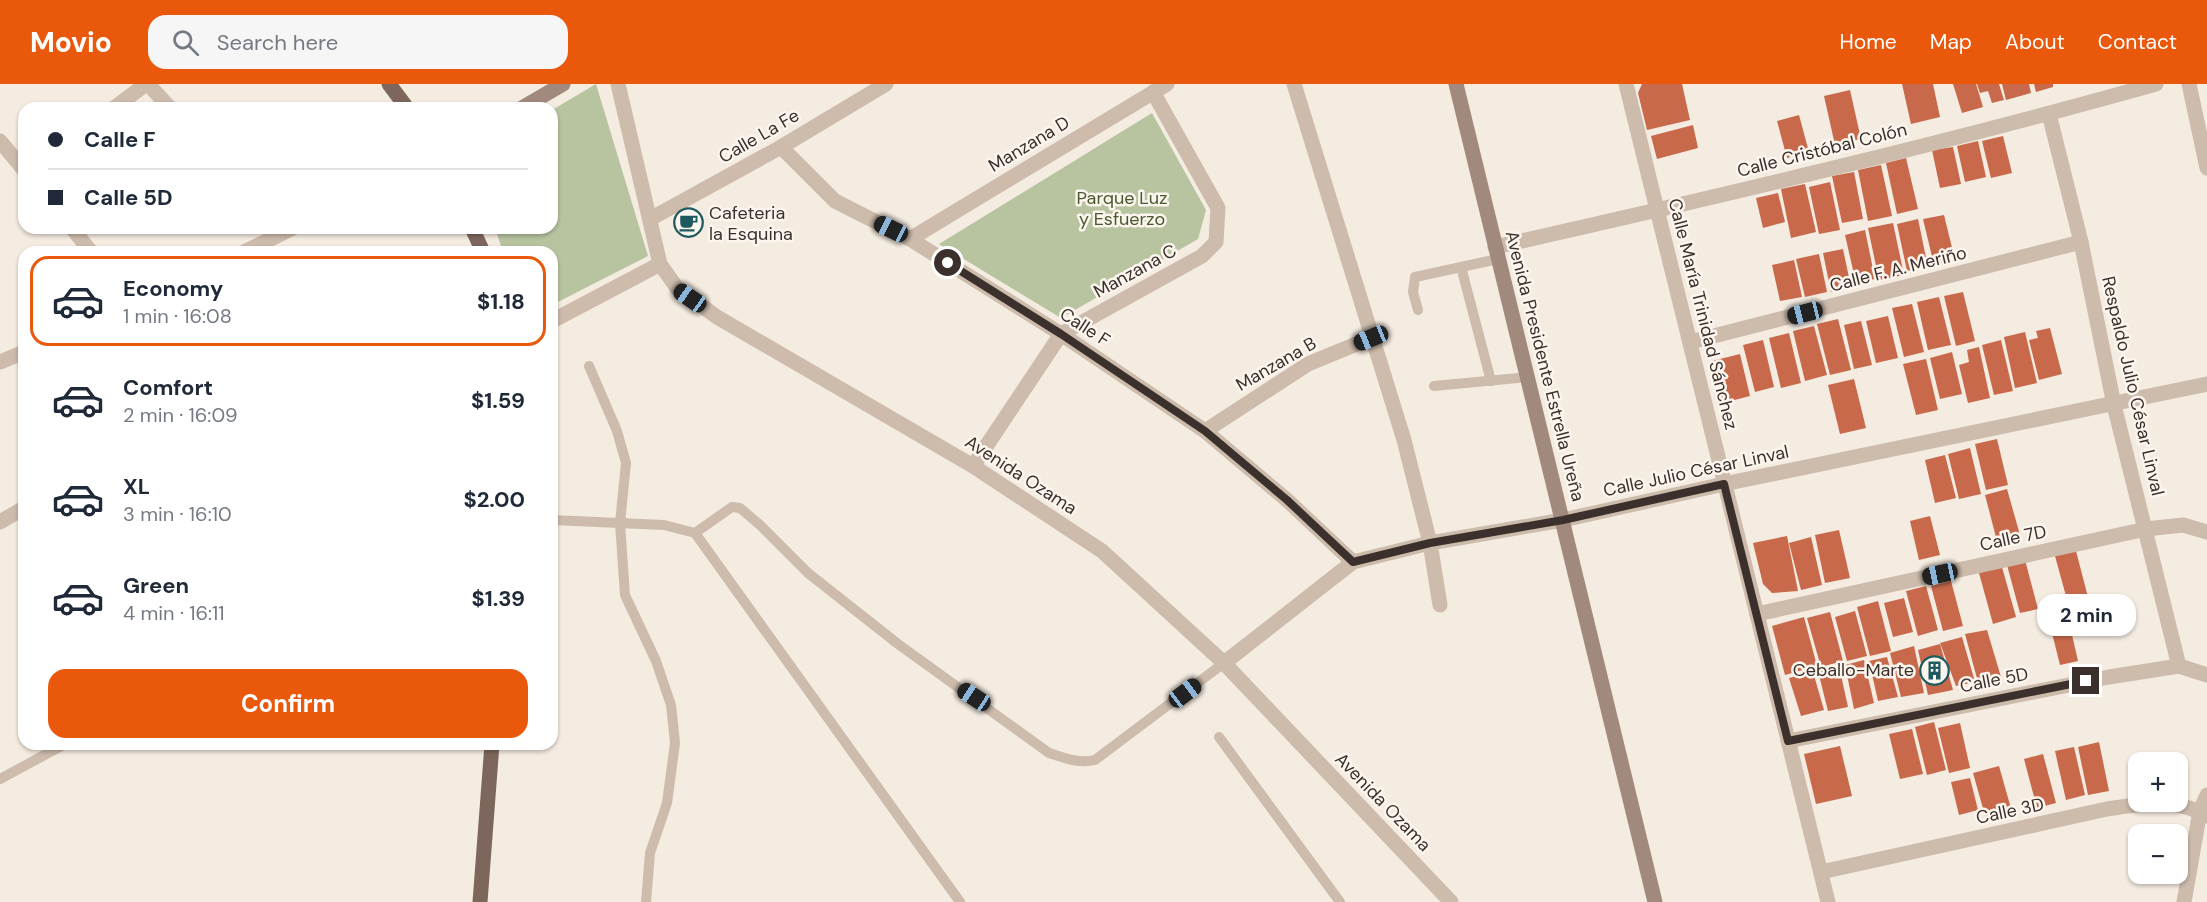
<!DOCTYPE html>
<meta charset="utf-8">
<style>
:root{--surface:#fff;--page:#f6f6f7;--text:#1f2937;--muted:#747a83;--line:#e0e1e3;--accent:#ea580c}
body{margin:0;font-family:"DM Sans",sans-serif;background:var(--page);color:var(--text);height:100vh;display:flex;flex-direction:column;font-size:22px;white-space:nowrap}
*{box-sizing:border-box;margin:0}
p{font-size:20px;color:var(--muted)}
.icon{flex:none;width:33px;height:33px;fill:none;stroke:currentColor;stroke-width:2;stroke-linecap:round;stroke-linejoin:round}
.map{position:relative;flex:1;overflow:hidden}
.sheet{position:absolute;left:18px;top:162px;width:540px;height:504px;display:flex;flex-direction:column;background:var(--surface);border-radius:18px;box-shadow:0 2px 4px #0004}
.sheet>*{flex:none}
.top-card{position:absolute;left:18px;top:18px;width:540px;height:132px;border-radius:18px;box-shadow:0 2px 4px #0004;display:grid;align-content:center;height:132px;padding:0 30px;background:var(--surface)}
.controls{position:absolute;left:2128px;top:668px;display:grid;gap:12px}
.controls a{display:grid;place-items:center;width:60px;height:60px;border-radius:12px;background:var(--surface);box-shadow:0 2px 4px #0004;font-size:30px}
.end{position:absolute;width:27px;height:27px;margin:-14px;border:8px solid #3b302b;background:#fff;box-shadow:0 0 0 3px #fff}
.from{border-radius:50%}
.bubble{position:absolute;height:42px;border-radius:18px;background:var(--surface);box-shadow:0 2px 4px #0004;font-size:20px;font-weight:700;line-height:42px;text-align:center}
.car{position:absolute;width:18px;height:36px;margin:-18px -9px;border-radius:8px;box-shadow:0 0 4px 2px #0007;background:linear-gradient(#222 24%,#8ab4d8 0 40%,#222 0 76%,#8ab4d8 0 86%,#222 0)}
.top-card b{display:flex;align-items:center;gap:21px;height:57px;font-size:22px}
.top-card b+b{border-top:2px solid var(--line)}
.top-card i{width:15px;height:15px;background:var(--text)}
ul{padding:10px 0 0;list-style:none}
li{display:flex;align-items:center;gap:18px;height:90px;margin:0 12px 9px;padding:0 18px;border:3px solid transparent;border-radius:18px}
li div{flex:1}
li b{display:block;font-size:22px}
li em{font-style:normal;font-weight:700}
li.active{border-color:var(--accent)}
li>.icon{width:54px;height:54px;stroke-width:1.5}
.primary-button{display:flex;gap:12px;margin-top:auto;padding:12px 30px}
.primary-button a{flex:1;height:69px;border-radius:18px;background:var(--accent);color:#fff;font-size:24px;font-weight:700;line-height:69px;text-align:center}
header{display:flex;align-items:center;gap:36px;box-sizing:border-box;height:84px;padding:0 30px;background:var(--accent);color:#fff}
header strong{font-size:28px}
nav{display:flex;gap:33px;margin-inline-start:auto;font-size:21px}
.search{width:420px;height:54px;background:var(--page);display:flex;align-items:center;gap:15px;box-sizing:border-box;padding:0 21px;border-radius:18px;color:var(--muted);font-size:22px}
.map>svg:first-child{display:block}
.green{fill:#b8c4a0}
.building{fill:#c8694b}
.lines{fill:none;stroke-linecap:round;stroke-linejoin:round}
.service{stroke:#cdbbac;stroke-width:10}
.minor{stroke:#cdbbac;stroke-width:15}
.secondary{stroke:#a18a7d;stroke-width:15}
.primary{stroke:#7d675c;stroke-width:15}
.route{stroke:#3b302b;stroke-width:8}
.labels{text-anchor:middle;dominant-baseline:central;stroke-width:5;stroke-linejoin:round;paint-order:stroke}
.street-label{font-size:18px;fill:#3b302b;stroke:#fbf5ee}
.park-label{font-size:18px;fill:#4a5a2e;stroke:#fbf5ee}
.poi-label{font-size:18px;fill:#3b302b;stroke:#fbf5ee;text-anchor:start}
</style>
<header>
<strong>Movio</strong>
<div class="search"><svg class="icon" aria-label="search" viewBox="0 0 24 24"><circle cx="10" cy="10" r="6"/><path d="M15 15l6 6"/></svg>Search here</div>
<nav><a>Home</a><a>Map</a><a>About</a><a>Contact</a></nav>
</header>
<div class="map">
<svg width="2207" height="818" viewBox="0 0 2207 818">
<rect width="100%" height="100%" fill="#f4ebe1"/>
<!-- green -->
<g class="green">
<path d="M 596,0 L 648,172 L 552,221 L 552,168 L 503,168 L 495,144 L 552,144 L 552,26 Z"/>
<path d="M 1152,29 L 1206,126 L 1198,155 L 1061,234 L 939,160 Z"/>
</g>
<!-- building -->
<g class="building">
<path d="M 1642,0 L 1682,0 L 1690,36 L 1647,46 L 1638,9 Z"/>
<path d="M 1902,0 L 1933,0 L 1940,33 L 1911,40 Z"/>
<path d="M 1953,0 L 1976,0 L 1983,23 L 1962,29 Z"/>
<path d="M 1977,0 L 1999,0 L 2004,16 L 1992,19 L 1988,7 L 1980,9 Z"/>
<path d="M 2002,0 L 2029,0 L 2031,9 L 2006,16 Z"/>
<path d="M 2034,0 L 2053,0 L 2053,3 L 2036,8 Z"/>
<path d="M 1850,6 L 1861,55 L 1835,61 L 1824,12 Z"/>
<path d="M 1799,31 L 1809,68 L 1787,74 L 1777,37 Z"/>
<path d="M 1693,41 L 1698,64 L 1657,75 L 1651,52 Z"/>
<path d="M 2003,52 L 2012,89 L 1991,94 L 1982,57 Z"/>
<path d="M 1978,57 L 1986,93 L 1965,98 L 1957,62 Z"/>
<path d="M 1953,63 L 1961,100 L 1940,104 L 1932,66 Z"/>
<path d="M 1906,74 L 1918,125 L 1897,130 L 1886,79 Z"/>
<path d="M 1881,81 L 1892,132 L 1868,137 L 1858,86 Z"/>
<path d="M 1854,88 L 1863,135 L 1842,139 L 1832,92 Z"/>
<path d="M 1830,98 L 1840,146 L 1819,150 L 1809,103 Z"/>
<path d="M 1805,100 L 1816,148 L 1791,154 L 1781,105 Z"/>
<path d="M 1778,109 L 1785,138 L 1763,144 L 1756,114 Z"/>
<path d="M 1944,131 L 1955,176 L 1934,181 L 1923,135 Z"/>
<path d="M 1918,135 L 1928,183 L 1907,187 L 1897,140 Z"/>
<path d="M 1893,139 L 1904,191 L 1879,196 L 1868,144 Z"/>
<path d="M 1865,146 L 1875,195 L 1856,199 L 1845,151 Z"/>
<path d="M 1843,165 L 1851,203 L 1831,208 L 1823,169 Z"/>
<path d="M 1819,170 L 1827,208 L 1805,213 L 1796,175 Z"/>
<path d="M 1794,176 L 1802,213 L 1780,217 L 1772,181 Z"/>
<path d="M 1963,208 L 1975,257 L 1956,262 L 1944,212 Z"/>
<path d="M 1939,213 L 1951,261 L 1928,266 L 1917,218 Z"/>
<path d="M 1912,220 L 1924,268 L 1904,273 L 1892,224 Z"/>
<path d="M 1888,232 L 1898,274 L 1876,279 L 1866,237 Z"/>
<path d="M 1838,235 L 1851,286 L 1830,291 L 1817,240 Z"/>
<path d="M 1861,237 L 1872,281 L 1854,285 L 1844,241 Z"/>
<path d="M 1814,242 L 1827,291 L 1805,297 L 1793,247 Z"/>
<path d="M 2050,244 L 2062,290 L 2039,296 L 2029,256 L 2038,254 L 2036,247 Z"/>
<path d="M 2025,248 L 2037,299 L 2015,304 L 2004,253 Z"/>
<path d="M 1789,249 L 1801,299 L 1781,304 L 1769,254 Z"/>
<path d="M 1763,256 L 1774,303 L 1755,308 L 1743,261 Z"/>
<path d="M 2001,256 L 2013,307 L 1994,311 L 1982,261 Z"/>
<path d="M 1979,263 L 1990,314 L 1968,319 L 1959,281 L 1969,278 L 1967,266 Z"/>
<path d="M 1952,268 L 1962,310 L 1940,315 L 1930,274 Z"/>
<path d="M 1740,270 L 1750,312 L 1723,319 L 1712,277 Z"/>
<path d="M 1926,275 L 1938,326 L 1916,331 L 1903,280 Z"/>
<path d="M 1854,295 L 1866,344 L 1840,350 L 1828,301 Z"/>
<path d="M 1997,355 L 2008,401 L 1986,406 L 1975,360 Z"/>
<path d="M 1970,364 L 1981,410 L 1959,415 L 1948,370 Z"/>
<path d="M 1945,371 L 1956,414 L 1935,419 L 1925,376 Z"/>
<path d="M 2007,405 L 2020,451 L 1997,457 L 1985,411 Z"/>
<path d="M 1930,432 L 1940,471 L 1919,476 L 1910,437 Z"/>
<path d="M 1839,446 L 1850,494 L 1825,499 L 1815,451 Z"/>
<path d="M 1787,452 L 1798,507 L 1772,509 L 1763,500 L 1753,459 Z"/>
<path d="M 1811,453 L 1822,501 L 1801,506 L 1789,459 Z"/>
<path d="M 2076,467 L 2089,517 L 2069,523 L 2055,472 Z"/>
<path d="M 2025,476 L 2038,525 L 2020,529 L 2007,481 Z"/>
<path d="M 2002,483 L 2016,533 L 1993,540 L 1979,489 Z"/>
<path d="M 1951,497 L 1963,542 L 1943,547 L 1931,502 Z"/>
<path d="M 1926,502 L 1938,546 L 1918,552 L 1906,507 Z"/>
<path d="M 1904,514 L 1913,548 L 1893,553 L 1884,519 Z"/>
<path d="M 1878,517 L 1891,567 L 1870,572 L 1857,523 Z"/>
<path d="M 1855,527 L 1867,572 L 1847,577 L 1835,533 Z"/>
<path d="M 1830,528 L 1843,577 L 1821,583 L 1807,534 Z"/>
<path d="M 2067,529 L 2078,577 L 2060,581 L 2048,533 Z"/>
<path d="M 1804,533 L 1817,582 L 1785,591 L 1772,542 Z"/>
<path d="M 1987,546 L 2001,593 L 1978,598 L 1965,550 Z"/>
<path d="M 1962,553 L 1975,598 L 1956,602 L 1940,559 Z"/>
<path d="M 1940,560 L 1953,606 L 1928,611 L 1918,566 Z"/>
<path d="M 1914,562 L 1924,609 L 1901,613 L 1890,569 Z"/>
<path d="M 1887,573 L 1898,613 L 1878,617 L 1869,577 Z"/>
<path d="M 1864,576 L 1874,619 L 1854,625 L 1845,581 Z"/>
<path d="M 1839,582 L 1848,623 L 1828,627 L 1818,587 Z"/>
<path d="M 1813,588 L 1824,626 L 1801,632 L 1789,594 Z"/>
<path d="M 1934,638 L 1946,686 L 1927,691 L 1915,643 Z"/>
<path d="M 1960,639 L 1970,684 L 1949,689 L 1938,644 Z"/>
<path d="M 1912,645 L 1923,690 L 1900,695 L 1889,650 Z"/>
<path d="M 2099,658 L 2109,707 L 2088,711 L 2078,663 Z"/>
<path d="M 1840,662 L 1852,712 L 1816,720 L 1804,670 Z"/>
<path d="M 2074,663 L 2085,711 L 2066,716 L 2055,667 Z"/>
<path d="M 2043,670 L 2056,719 L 2037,724 L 2024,675 Z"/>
<path d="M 1999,682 L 2012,728 L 1986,735 L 1973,689 Z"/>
<path d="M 1970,694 L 1978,726 L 1959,731 L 1951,698 Z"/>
</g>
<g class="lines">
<!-- service -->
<g class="service">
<path d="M 1461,183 L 1491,297"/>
<path d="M 1418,226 L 1413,208 L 1415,193 L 1498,175"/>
<path d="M 589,282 L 617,347 L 626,379 L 620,439 L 625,511 L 656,577 L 671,621 L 675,659 L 667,719 L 650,769 L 646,818"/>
<path d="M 1434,302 L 1528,293"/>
<path d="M 552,436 L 664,441 L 695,449 L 960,818"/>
<path d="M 695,449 L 732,423 L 740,424 L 760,441 L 808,489 L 898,560 L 1049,669 C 1064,674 1079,680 1095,676 L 1224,579"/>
<path d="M 1219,653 L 1340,818"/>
<path d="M 0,695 L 65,660"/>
</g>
<!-- minor -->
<g class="minor">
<path d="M 148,0 L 170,24"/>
<path d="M 618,0 L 660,180 L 677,204 L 717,233 L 973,382 L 1102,467 L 1224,579 L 1451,818"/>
<path d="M 1294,0 L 1404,356 L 1430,459 L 1440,521"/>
<path d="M 1626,0 L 1828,818"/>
<path d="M 2189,0 L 2207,84"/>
<path d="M 114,24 L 146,0"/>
<path d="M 2049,30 L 2081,158 L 2114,321 L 2179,582"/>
<path d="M 0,57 L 24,86"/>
<path d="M 781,63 L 835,117 L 910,155 L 1061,250 L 1205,347 L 1287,416 L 1353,478"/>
<path d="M 650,135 L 781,63 L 886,0"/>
<path d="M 72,144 L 91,168"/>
<path d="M 910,155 L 1167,0"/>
<path d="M 1495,163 C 1717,113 1938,61 2156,0"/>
<path d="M 244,168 L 293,144"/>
<path d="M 552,237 L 660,180"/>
<path d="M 1690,258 L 2081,158"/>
<path d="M 0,278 L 24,268"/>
<path d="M 1205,347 L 1308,280 L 1371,254"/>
<path d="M 973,382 L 1061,250 L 1202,172 L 1216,158 L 1218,124 L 1153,8"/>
<path d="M 0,438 L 24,424"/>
<path d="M 1757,530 L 2146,445 L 2183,441 L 2207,448"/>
<path d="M 1224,579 L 1353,478 L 1430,459 L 1563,436 L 1724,400 L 2207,300"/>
<path d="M 1788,657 L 2109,593 L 2179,582 L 2207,591"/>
<path d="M 1821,788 L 2107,725 C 2141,720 2176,713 2207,732"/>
<path d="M 2184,818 L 2200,727 L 2207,711"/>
</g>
<!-- secondary -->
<g class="secondary">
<path d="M 1456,0 L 1655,818"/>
<path d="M 522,24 L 563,0"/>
</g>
<!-- primary -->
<g class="primary">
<path d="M 389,0 L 407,24"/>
<path d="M 472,144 L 483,168"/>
<path d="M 480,818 L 492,660"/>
</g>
</g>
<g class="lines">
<!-- route -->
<path class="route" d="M 948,179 L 1061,250 L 1205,347 L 1287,416 L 1353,478 L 1430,459 L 1563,436 L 1724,400 L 1788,657 L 2086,597"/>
</g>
<!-- icons -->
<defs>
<symbol id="cafe-ring" viewBox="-11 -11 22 22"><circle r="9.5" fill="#fbf5ee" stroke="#1f5a5e" stroke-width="1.5"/><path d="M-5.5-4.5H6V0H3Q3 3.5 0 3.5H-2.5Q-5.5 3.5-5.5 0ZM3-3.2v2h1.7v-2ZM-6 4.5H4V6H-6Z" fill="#1f5a5e"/></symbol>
<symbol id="building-ring" viewBox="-11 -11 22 22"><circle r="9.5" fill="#fbf5ee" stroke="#1f5a5e" stroke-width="1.5"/><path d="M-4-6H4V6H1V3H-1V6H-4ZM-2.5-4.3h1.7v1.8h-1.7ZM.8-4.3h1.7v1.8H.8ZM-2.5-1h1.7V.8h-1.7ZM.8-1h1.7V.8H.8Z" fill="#1f5a5e"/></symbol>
</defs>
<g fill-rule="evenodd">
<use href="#cafe-ring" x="672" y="122" width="33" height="33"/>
<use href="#building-ring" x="1918" y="570" width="33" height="33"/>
</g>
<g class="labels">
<!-- street labels -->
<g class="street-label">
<text transform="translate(759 52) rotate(-30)">Calle La Fe</text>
<text transform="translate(1029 60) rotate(-31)">Manzana D</text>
<text transform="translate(1822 66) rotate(-14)">Calle Cristóbal Colón</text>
<text transform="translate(1898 185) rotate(-14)">Calle F. A. Meriño</text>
<text transform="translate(1135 187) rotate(-29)">Manzana C</text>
<text transform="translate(1703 230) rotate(76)">Calle María Trinidad Sánchez</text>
<text transform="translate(1085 243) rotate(33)">Calle F</text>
<text transform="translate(1276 280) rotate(-30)">Manzana B</text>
<text transform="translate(1545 282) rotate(76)">Avenida Presidente Estrella Ureña</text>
<text transform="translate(2133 302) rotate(77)">Respaldo Julio César Linval</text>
<text transform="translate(1696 387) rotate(-12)">Calle Julio César Linval</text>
<text transform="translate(1021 391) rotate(33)">Avenida Ozama</text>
<text transform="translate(2013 454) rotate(-12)">Calle 7D</text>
<text transform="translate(1994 596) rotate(-11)">Calle 5D</text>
<text transform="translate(1383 718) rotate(46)">Avenida Ozama</text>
<text transform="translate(2010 727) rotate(-12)">Calle 3D</text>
</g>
<!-- park labels -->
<g class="park-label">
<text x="1122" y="114">Parque Luz<tspan x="1122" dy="21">y Esfuerzo</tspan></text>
</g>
<!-- poi labels -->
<g class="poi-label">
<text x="709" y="129">Cafeteria<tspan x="709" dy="21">la Esquina</tspan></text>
<text x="1914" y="586" text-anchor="end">Ceballo-Marte</text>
</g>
</g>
</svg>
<div class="controls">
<a>+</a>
<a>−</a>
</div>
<i class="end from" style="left:948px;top:179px"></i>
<i class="end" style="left:2086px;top:597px"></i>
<div class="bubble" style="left:2037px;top:510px;width:99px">2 min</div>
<i class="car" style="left:891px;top:145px;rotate:296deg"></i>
<i class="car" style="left:690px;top:214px;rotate:305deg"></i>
<i class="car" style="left:1805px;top:229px;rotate:256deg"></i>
<i class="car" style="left:1371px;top:254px;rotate:248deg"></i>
<i class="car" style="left:1940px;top:490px;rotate:258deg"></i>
<i class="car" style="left:1185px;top:609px;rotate:53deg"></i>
<i class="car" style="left:974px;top:613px;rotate:303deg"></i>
<div class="top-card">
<b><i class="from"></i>Calle F</b>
<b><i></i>Calle 5D</b>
</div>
<section class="sheet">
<ul>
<li class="active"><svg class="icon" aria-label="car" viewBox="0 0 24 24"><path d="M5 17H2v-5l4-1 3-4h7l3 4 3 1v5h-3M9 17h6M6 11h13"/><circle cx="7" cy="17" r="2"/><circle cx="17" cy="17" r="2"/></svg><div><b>Economy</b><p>1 min · 16:08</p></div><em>$1.18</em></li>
<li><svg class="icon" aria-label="car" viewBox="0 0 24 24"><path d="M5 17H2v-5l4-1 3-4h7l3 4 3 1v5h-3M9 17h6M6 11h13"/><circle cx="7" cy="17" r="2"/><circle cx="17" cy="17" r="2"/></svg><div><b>Comfort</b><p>2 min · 16:09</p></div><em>$1.59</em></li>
<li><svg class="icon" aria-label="car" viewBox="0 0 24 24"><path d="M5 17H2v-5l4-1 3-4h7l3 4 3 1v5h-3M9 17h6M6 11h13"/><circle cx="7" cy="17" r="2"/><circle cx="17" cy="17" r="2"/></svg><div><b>XL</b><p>3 min · 16:10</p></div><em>$2.00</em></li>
<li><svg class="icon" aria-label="car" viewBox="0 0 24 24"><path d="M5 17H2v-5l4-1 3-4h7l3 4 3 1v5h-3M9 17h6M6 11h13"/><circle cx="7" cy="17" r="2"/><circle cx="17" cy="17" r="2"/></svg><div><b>Green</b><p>4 min · 16:11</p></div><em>$1.39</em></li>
</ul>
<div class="primary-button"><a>Confirm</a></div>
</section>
</div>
